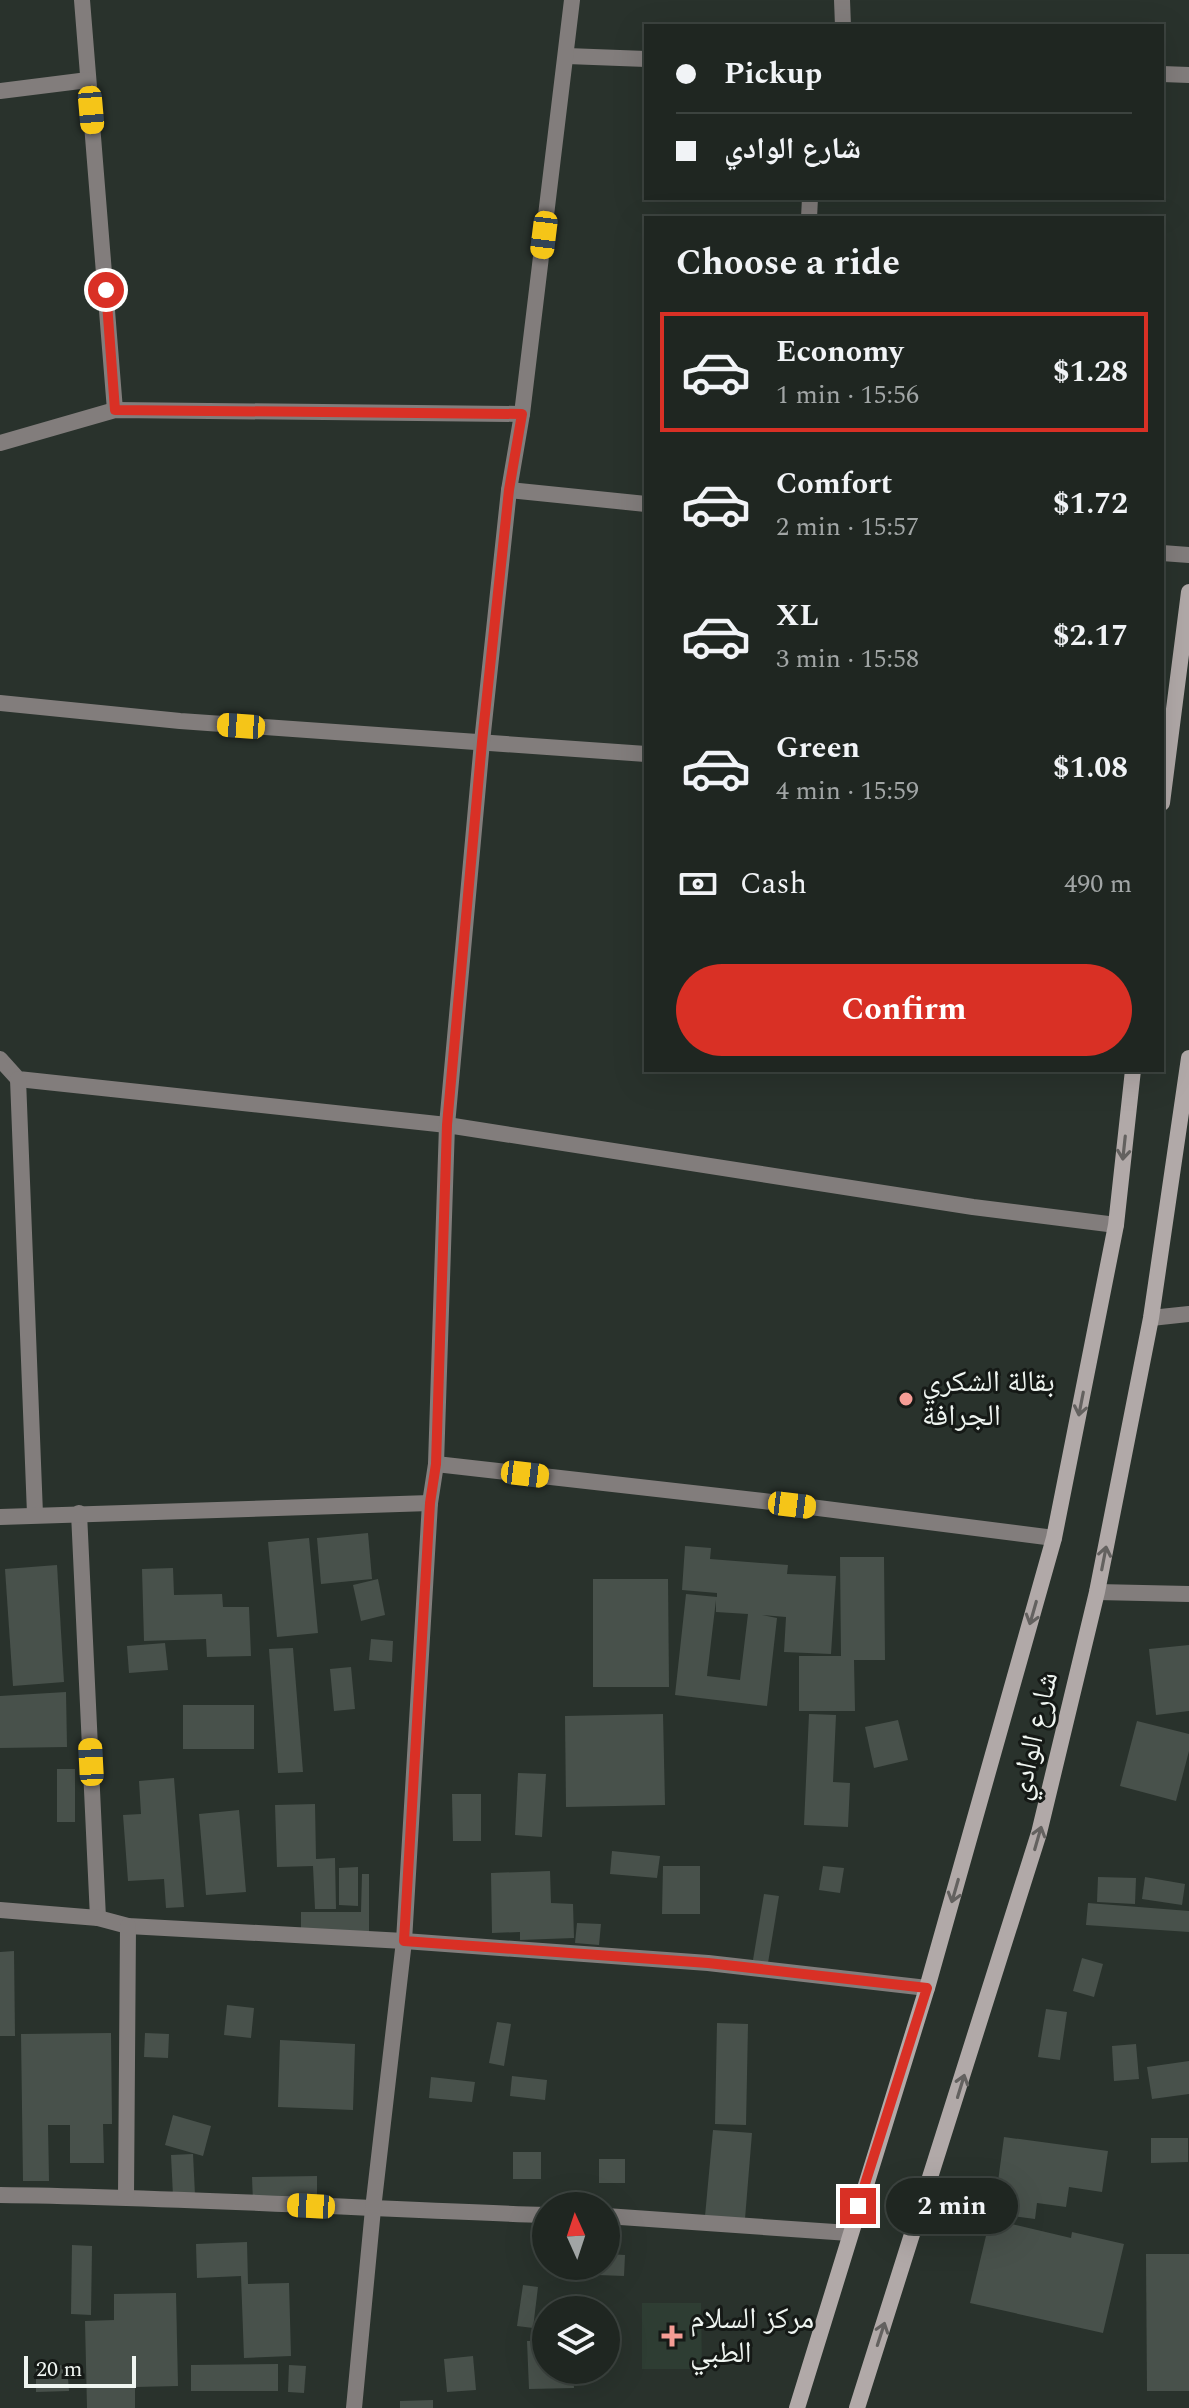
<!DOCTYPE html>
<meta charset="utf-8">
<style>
:root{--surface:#1f2621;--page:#2c322e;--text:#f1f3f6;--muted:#a1a5a5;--line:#3c433f;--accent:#d93025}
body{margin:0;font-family:Spectral,"Noto Naskh Arabic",serif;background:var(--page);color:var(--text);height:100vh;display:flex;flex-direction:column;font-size:30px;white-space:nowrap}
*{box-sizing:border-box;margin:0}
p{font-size:26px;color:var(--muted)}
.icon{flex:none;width:44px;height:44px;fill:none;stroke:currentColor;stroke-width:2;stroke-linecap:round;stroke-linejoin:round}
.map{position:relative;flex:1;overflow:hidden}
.details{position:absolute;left:644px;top:216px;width:520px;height:856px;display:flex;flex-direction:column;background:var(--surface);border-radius:0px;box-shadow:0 8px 32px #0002,0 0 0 2px var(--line)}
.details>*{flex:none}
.banner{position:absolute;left:644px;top:24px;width:520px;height:176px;border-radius:0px;box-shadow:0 8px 32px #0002,0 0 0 2px var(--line);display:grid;align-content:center;height:176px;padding:0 32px;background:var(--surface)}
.needle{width:52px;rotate:357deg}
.controls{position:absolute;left:532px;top:2192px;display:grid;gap:16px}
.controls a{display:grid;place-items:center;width:88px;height:88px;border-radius:50%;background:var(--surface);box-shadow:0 8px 32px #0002,0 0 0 2px var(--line);font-size:40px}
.scale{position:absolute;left:24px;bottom:20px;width:112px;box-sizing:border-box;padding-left:8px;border:4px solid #eff5f1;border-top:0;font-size:22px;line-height:28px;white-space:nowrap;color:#eff5f1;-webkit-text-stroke:6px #151916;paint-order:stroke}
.end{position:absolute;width:36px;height:36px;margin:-18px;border:10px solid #d93025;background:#fff;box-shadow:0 0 0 4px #fff}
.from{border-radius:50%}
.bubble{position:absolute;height:56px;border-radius:28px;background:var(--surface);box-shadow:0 8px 32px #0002,0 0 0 2px var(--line);font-size:26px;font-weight:700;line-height:56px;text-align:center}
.car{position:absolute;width:24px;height:48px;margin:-24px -12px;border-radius:10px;box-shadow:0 0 6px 2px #0007;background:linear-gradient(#f5c518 24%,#345 0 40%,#f5c518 0 76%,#345 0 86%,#f5c518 0)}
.banner b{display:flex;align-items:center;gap:28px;height:76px;font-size:30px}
.banner b+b{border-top:2px solid var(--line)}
.banner i{width:20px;height:20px;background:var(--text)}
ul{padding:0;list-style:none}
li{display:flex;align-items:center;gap:24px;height:120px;margin:0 16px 12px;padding:0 16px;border:4px solid transparent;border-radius:0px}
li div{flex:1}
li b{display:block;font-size:30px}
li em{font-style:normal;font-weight:700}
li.active{border-color:var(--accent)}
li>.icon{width:72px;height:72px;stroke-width:1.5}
h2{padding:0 32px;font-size:36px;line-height:96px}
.pay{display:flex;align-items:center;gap:20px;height:88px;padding:0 32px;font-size:30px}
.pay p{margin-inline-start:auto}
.cta{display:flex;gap:16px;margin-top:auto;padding:16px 32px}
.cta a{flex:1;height:92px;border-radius:48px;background:var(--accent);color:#fff;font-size:32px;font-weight:700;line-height:92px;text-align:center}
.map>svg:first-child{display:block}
.built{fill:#2e3d33}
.building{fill:#48514b;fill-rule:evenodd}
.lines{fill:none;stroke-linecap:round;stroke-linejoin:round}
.street{stroke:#827d7c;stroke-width:16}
.secondary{stroke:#b1a9a8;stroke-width:16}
.oneway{stroke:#63615f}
.route{stroke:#d93025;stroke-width:10}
.poi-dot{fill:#f59c95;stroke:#151916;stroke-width:3}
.labels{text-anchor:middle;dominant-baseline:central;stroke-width:6;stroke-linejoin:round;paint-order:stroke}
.poi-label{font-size:30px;fill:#eff5f1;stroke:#151916;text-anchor:start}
.street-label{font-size:30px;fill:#eff5f1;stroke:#151916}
</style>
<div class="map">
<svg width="1189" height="2408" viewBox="0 0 1189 2408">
<rect width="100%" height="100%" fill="#29322c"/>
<!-- built -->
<path class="built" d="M 642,2303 L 701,2303 L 702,2369 L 642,2369 Z"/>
<!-- building -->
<g class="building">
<path d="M 368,1533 L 372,1579 L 321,1584 L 317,1538 Z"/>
<path d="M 309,1538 L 318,1633 L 277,1637 L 268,1542 Z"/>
<path d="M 685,1546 L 711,1548 L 710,1559 L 788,1565 L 787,1574 L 836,1576 L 831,1654 L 784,1652 L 786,1617 L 762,1615 L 777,1618 L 767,1706 L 675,1695 L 686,1594 L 717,1597 L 717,1593 L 682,1590 ZM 716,1600 L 716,1612 L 748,1614 L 740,1680 L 707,1676 Z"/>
<path d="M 840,1557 L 884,1557 L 885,1660 L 854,1660 L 855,1711 L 799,1711 L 799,1656 L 841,1656 Z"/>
<path d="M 57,1565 L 64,1682 L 13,1686 L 5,1569 Z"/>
<path d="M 173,1568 L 174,1595 L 222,1594 L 223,1607 L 249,1607 L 251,1656 L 207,1657 L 206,1639 L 144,1641 L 142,1569 Z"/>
<path d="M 378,1579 L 385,1615 L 361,1621 L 353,1585 Z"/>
<path d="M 593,1579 L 668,1579 L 669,1687 L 593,1687 Z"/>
<path d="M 371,1639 L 393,1641 L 392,1662 L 369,1660 Z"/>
<path d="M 165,1643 L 168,1670 L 129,1673 L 127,1646 Z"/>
<path d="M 1189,1645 L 1189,1711 L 1156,1715 L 1149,1649 Z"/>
<path d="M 293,1648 L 303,1772 L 278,1773 L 269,1649 Z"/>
<path d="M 351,1667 L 355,1709 L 334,1711 L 330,1669 Z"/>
<path d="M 66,1692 L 67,1747 L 0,1748 L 0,1696 Z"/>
<rect x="183" y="1705" width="71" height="44"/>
<path d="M 663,1714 L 665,1805 L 566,1807 L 565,1716 Z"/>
<path d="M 809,1714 L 836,1715 L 833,1782 L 850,1783 L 848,1827 L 804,1825 Z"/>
<path d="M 898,1720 L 908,1760 L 874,1768 L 865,1727 Z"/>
<path d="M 1137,1721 L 1189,1734 L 1189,1751 L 1176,1801 L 1120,1786 Z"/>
<rect x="57" y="1769" width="18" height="53"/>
<path d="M 518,1773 L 546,1774 L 542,1837 L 515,1835 Z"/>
<path d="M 174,1778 L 184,1907 L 166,1908 L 164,1879 L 128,1881 L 123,1815 L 141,1814 L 139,1781 Z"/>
<path d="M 452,1794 L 481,1794 L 481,1841 L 453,1841 Z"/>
<path d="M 315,1804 L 316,1859 L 335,1858 L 336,1909 L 315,1909 L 313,1866 L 277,1867 L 275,1805 Z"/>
<path d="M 239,1810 L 246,1892 L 206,1895 L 199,1814 Z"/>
<path d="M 612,1851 L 660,1856 L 657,1878 L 610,1874 Z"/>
<path d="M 663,1866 L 700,1866 L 700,1914 L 662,1914 Z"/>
<path d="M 823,1866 L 844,1868 L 840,1893 L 819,1890 Z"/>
<path d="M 358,1867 L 358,1906 L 339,1905 L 339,1868 Z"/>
<path d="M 550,1871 L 551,1903 L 573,1904 L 574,1938 L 520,1940 L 520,1932 L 492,1933 L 491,1873 Z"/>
<path d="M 362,1874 L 369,1874 L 369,1937 L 301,1936 L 301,1912 L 361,1912 Z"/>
<path d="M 1098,1877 L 1136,1878 L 1135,1904 L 1097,1902 Z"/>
<path d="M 1145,1877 L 1185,1884 L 1182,1905 L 1142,1899 Z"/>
<path d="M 764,1894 L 779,1896 L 768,1963 L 753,1960 Z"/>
<path d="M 1088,1903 L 1189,1911 L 1189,1932 L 1086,1925 Z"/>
<path d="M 577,1923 L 601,1924 L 599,1945 L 575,1943 Z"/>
<path d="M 14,1951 L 15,2036 L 0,2036 L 0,1952 Z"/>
<path d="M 1082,1958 L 1103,1964 L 1094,1997 L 1073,1991 Z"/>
<path d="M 227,2005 L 254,2008 L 251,2038 L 224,2035 Z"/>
<path d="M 1046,2009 L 1067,2012 L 1060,2060 L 1038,2057 Z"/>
<path d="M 497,2022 L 511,2024 L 504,2066 L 489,2063 Z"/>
<path d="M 717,2023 L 748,2024 L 746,2125 L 715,2124 Z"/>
<path d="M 111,2033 L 112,2124 L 103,2124 L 104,2163 L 70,2163 L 70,2125 L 48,2125 L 49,2181 L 23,2181 L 21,2034 Z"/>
<path d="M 145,2033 L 169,2034 L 168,2058 L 144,2057 Z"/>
<path d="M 280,2040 L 355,2044 L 353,2110 L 278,2107 Z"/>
<path d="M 1136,2044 L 1139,2079 L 1114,2081 L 1112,2046 Z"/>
<path d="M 1189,2061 L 1189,2094 L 1152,2099 L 1147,2067 Z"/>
<path d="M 512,2076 L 547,2080 L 545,2100 L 510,2096 Z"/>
<path d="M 431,2077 L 475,2082 L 472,2102 L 429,2098 Z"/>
<path d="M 173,2115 L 211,2126 L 203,2156 L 165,2145 Z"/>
<path d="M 713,2130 L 752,2133 L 744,2231 L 704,2227 Z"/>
<path d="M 1004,2137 L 1108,2151 L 1102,2192 L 1069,2187 L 1066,2207 L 1037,2203 L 1035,2219 L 1004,2215 L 1007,2190 L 997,2189 Z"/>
<path d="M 1151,2138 L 1188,2138 L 1188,2162 L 1151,2163 Z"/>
<rect x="513" y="2152" width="28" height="27"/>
<path d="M 193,2154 L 195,2195 L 173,2196 L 171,2155 Z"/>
<rect x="599" y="2159" width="26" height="24"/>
<path d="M 317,2176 L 317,2201 L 253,2202 L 252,2177 Z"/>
<path d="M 990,2219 L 1071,2238 L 1072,2232 L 1124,2244 L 1103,2333 L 970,2303 Z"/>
<path d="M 247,2242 L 248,2284 L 289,2283 L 291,2356 L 244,2358 L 241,2276 L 197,2278 L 196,2244 Z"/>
<path d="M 72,2245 L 92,2246 L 91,2315 L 71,2314 Z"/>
<path d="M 606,2254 L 625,2255 L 624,2276 L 598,2275 L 598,2266 L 606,2266 Z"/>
<path d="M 1146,2254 L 1189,2254 L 1189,2391 L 1147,2391 Z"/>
<path d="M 523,2285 L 538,2287 L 533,2328 L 517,2326 Z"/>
<path d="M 176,2293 L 178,2386 L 135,2387 L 135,2408 L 87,2408 L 85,2321 L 114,2320 L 114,2294 Z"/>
<path d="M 527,2341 L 546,2341 L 546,2370 L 573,2370 L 574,2388 L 529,2389 Z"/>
<path d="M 473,2356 L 476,2390 L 447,2392 L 444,2359 Z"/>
<path d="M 278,2364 L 278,2391 L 191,2391 L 191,2365 Z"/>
<path d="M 67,2365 L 69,2391 L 36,2392 L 36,2366 Z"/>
<path d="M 289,2365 L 306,2366 L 304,2393 L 288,2392 Z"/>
<path d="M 433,2400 L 433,2408 L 400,2408 L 400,2401 Z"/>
</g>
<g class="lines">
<!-- street -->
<g class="street">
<path d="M 82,0 L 115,410"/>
<path d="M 842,0 L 843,26"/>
<path d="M 567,56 L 646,59"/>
<path d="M 1162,74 L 1189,75"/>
<path d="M 0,91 L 88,80"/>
<path d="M 809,218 L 810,198"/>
<path d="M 0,443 L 115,410 L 522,414"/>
<path d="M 509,490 L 646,504"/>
<path d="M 1162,553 L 1189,555"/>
<path d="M 0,703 L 180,721 L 646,754"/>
<path d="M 0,1059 L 18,1079 L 447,1125 L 973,1207 L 1116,1225"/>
<path d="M 18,1079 L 35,1514"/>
<path d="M 1151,1318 L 1189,1314"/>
<path d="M 436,1464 L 763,1501 L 1054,1538"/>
<path d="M 79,1513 L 98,1918"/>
<path d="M 0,1517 L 430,1503"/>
<path d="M 1097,1592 L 1189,1594"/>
<path d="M 0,1910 L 98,1918 L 128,1926 L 404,1941 L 708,1963 L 927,1988"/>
<path d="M 0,2195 C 182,2197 364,2209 546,2215"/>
<path d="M 126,2196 L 128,1926"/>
<path d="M 606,2216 L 849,2233"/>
<path d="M 354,2408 L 373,2209 L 404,1941 L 430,1503 L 436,1464 L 447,1125 L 482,742 L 509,490 L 522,414 L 572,0"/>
</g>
<!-- secondary -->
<g class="secondary">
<path d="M 1162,803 L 1189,592"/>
<path d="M 797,2408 L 927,1988 L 1054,1538 L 1116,1225 L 1133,1070"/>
<path d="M 857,2408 L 1039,1833 L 1097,1592 L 1151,1318 L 1189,1058"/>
</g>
</g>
<!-- one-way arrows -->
<defs><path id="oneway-shaft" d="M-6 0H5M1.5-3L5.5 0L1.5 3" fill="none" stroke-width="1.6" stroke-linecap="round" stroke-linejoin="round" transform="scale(2)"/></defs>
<g class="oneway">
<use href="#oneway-shaft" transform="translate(1124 1148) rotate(96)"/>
<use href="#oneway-shaft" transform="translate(1081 1404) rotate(101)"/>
<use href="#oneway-shaft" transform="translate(1104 1558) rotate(-79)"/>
<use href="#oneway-shaft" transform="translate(1033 1613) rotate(106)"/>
<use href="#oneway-shaft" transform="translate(1038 1838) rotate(-74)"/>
<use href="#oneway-shaft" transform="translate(955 1891) rotate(106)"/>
<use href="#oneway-shaft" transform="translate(961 2086) rotate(-73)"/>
<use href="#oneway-shaft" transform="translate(881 2334) rotate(-72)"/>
</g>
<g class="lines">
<!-- route -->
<path class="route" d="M 106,290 L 115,410 L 522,414 L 509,490 L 482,742 L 447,1125 L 436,1464 L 430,1503 L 404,1941 L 708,1963 L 927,1988 L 858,2206"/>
</g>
<!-- markers -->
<g class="poi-dot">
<circle cx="906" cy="1399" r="8"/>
<path d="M668 2324h8v8h8v8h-8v8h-8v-8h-8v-8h8z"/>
</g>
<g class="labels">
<!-- poi labels -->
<g class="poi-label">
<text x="922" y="1382">بقالة الشكري<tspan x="922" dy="34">الجرافة</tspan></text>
<text x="690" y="2319">مركز السلام<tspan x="690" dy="34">الطبي</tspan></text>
</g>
<!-- street labels -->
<g class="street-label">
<text transform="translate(1034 1736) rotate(-77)">شارع الوادي</text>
</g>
</g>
</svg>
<div class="controls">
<a><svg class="needle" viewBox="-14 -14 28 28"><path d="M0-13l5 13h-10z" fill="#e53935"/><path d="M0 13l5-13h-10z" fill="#a1a5a5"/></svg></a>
<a><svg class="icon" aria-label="layers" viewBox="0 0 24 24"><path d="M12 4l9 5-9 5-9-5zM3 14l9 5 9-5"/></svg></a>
</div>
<div class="scale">20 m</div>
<i class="end from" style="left:106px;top:290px"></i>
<i class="end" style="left:858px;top:2206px"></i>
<div class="bubble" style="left:886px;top:2178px;width:132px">2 min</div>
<i class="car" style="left:91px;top:110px;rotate:175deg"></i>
<i class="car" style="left:544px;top:235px;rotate:187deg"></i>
<i class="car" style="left:241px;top:726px;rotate:274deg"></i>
<i class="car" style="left:525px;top:1474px;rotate:97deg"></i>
<i class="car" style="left:792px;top:1505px;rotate:97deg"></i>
<i class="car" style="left:91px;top:1762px;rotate:357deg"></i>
<i class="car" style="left:311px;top:2206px;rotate:273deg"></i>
<div class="banner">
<b><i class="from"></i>Pickup</b>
<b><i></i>شارع الوادي</b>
</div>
<section class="details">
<h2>Choose a ride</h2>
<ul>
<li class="active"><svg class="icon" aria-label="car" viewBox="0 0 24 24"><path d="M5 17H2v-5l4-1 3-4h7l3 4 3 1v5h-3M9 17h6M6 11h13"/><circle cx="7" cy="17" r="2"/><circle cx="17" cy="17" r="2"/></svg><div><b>Economy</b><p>1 min · 15:56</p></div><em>$1.28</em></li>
<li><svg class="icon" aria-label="car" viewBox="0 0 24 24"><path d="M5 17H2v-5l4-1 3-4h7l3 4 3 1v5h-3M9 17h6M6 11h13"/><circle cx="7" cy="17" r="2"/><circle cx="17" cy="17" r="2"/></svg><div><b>Comfort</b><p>2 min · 15:57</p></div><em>$1.72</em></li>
<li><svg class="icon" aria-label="car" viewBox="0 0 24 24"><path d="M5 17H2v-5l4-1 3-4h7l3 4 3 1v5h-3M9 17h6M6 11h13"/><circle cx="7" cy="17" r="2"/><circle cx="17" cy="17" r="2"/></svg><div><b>XL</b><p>3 min · 15:58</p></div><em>$2.17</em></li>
<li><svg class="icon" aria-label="car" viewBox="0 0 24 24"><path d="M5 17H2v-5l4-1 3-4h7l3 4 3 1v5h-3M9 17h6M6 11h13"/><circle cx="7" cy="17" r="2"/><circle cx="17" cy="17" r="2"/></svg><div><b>Green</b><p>4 min · 15:59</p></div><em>$1.08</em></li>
</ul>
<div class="pay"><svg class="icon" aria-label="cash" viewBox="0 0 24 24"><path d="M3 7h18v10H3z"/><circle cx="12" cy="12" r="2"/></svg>Cash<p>490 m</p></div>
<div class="cta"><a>Confirm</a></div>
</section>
</div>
